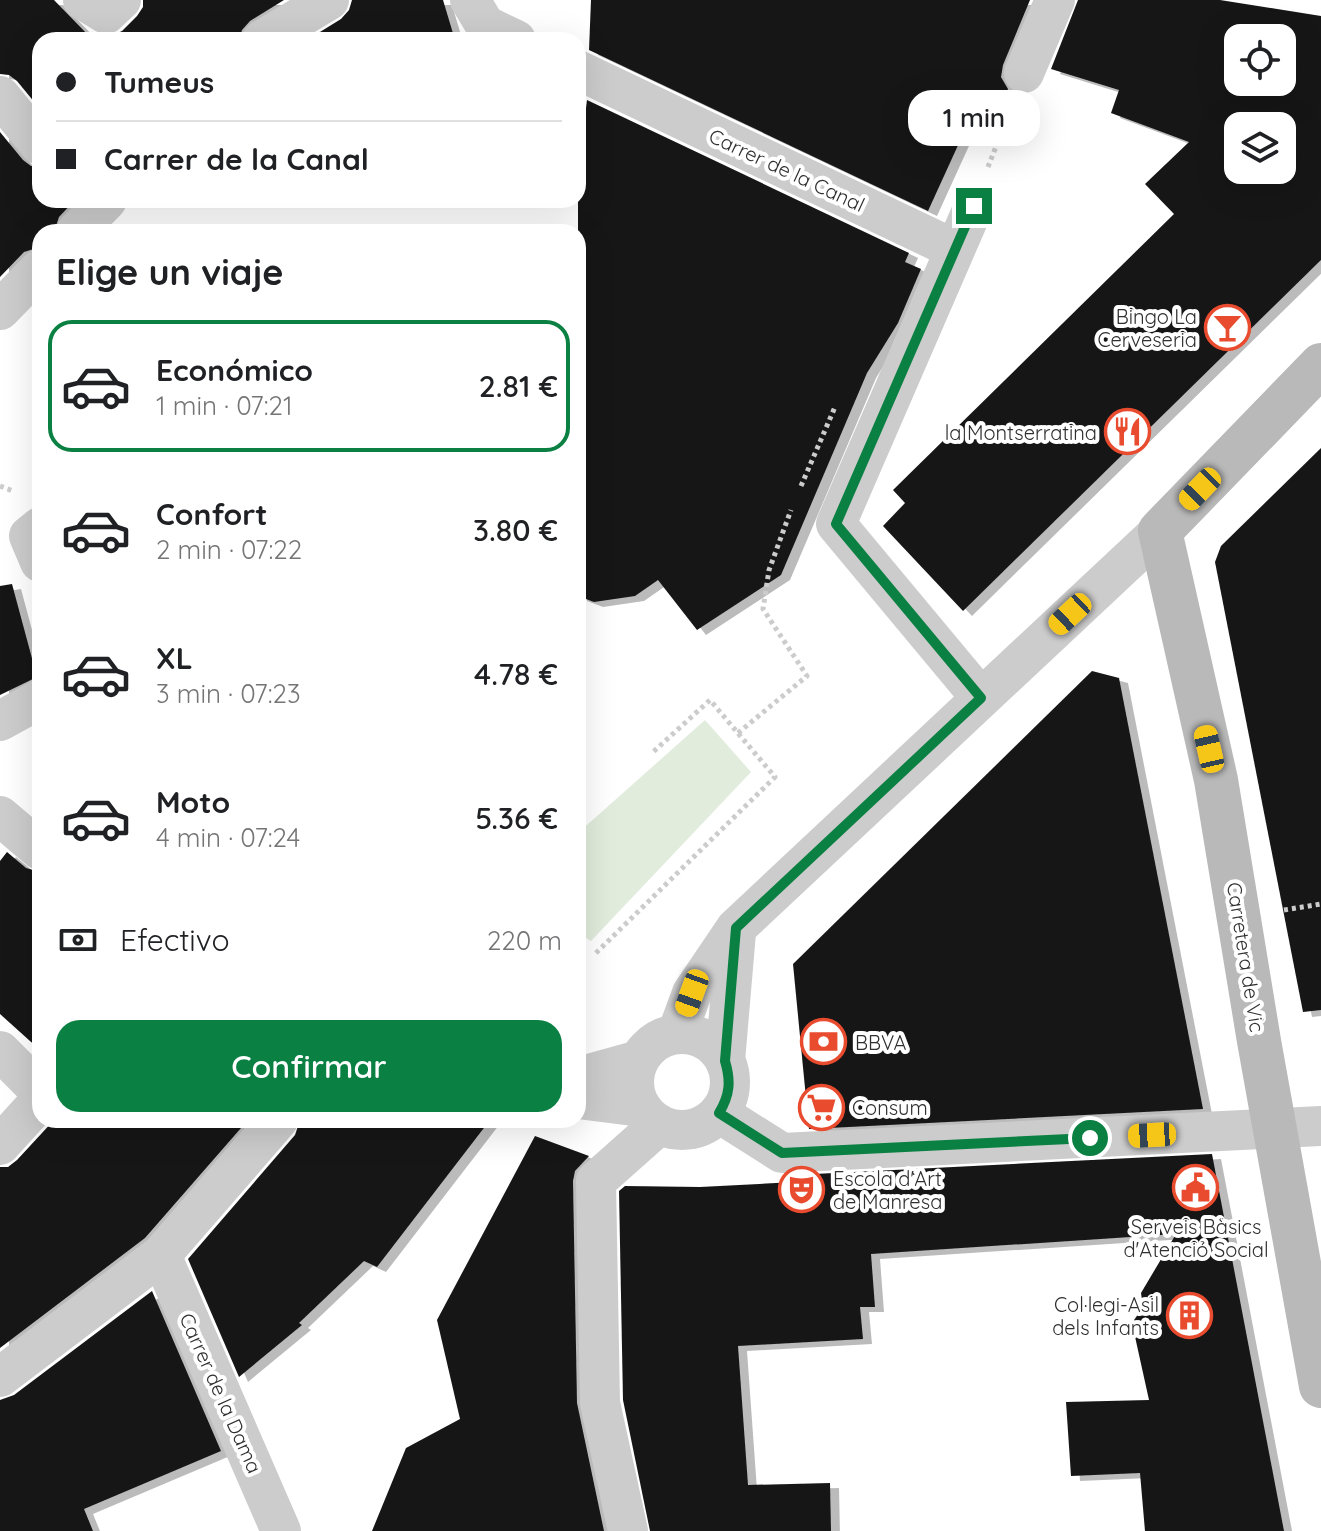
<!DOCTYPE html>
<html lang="es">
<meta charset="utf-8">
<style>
:root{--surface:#fff;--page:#f6f6f6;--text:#202124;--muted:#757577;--line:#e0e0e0;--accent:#0b8043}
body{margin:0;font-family:Quicksand,sans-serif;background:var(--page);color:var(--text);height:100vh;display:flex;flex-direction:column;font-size:30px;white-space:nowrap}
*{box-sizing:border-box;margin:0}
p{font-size:26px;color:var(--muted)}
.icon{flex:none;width:44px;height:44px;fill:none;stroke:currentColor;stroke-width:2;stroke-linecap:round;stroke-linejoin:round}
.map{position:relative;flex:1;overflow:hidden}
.details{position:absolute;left:32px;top:224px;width:554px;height:904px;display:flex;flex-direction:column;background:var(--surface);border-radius:24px;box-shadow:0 8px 32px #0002}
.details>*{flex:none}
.hud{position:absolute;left:32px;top:32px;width:554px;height:176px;border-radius:24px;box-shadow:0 8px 32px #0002;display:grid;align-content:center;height:176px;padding:0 24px;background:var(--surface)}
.controls{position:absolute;left:1224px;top:24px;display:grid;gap:16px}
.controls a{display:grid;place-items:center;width:72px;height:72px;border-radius:16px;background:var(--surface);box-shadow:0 8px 32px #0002;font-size:40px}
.end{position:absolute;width:36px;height:36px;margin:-18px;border:10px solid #0b8043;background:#fff;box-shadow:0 0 0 4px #fff}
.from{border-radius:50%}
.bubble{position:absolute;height:56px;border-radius:24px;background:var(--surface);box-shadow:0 8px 32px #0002;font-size:26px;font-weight:600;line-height:56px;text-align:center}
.car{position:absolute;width:24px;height:48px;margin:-24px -12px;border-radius:10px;box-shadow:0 0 6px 2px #0007;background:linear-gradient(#f5c518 24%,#345 0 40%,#f5c518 0 76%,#345 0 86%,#f5c518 0)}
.hud b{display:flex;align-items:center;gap:28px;height:76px;font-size:30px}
.hud b+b{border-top:2px solid var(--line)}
.hud i{width:20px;height:20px;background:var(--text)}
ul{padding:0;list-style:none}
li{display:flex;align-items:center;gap:24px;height:132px;margin:0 16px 12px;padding:0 8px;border:4px solid transparent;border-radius:24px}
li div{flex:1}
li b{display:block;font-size:30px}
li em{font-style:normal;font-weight:600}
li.selected{border-color:var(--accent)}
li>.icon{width:72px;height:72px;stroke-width:1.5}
h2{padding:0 24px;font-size:36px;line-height:96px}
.pay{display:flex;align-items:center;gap:20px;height:88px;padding:0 24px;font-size:30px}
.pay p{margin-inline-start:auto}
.cta{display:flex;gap:16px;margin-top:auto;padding:16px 24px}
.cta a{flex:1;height:92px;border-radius:24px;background:var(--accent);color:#fff;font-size:32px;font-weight:600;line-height:92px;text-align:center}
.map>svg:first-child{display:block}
.green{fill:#e1ecdc}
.building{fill:#161616;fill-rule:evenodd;filter:url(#shadow)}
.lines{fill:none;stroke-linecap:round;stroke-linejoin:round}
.path{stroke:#ccc;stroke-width:5;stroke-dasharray:4 4;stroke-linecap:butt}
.street{stroke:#ccc;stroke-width:40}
.secondary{stroke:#b9b9b9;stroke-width:44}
.route{stroke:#0b8043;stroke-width:10}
.labels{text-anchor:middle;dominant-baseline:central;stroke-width:8;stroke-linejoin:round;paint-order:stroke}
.street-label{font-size:20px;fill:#2f2f2f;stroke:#fff}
.poi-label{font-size:20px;fill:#2f2f2f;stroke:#fff;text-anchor:end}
</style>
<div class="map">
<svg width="1321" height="1531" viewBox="0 0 1321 1531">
<defs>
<filter id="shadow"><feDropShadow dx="9" dy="5" stdDeviation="0" flood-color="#0004"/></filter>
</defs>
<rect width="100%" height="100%" fill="#fff"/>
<!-- green -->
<path class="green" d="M 705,720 L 751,772 L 591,941 L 578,933 L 578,833 Z"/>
<!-- building -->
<g class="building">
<path d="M 0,0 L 54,0 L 91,38 L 95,34 L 109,37 L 122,31 L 137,16 L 143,7 L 143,0 L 284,0 L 250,21 L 242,30 L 239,40 L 40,40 L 40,109 L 17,81 L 9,75 L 0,74 Z"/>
<path d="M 352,0 L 443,0 L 455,40 L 307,40 L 341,19 L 349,10 Z"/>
<path d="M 591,0 L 1030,0 L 1003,65 L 1001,77 L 1008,89 L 989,128 L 970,119 L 928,211 L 589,50 Z"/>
<path d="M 1078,0 L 1220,0 L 1321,16 L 1321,260 L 963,611 L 883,526 L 905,503 L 893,490 L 1174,214 L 1145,184 L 1189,142 L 1111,113 L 1119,90 L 1051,69 ZM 1238,38 L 1282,38 L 1282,82 L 1238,82 ZM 1238,126 L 1282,126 L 1282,170 L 1238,170 Z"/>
<path d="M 587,100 L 909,253 L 905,262 L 921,269 L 898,323 L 867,373 L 781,575 L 697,630 L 658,580 L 635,596 L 594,602 L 578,596 L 578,104 L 586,108 Z"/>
<path d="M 0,132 L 23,160 L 31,166 L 40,167 L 40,200 L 75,200 L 59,217 L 54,232 L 40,232 L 40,247 L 24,252 L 0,277 Z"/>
<path d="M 1321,448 L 1321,1010 L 1303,1012 L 1215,562 L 1221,546 Z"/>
<path d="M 12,584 L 37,677 L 0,695 L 0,586 Z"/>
<path d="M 1092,671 L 1119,678 L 1203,1109 L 809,1129 L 793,964 Z"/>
<path d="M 7,852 L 26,868 L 40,872 L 40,1050 L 0,1014 L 0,861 Z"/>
<path d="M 54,1120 L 248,1120 L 145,1238 L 0,1348 L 0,1167 L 8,1167 L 17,1160 Z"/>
<path d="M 300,1120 L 490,1120 L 377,1267 L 364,1261 L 299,1323 L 302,1325 L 239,1377 L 188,1259 L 295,1135 Z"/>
<path d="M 535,1136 L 589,1156 L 575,1171 L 573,1181 L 577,1403 L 604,1531 L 372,1531 L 406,1448 L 460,1419 L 437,1320 Z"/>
<path d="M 1212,1154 L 1284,1531 L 1145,1531 L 1140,1473 L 1071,1476 L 1066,1402 L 1149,1400 L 1132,1323 L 1143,1307 L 1141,1293 L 1176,1234 L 871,1254 L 875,1307 L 860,1307 L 863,1339 L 738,1346 L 748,1485 L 830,1483 L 831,1531 L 650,1531 L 623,1400 L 619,1191 L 625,1186 L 700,1187 L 814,1181 L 814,1174 Z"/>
<path d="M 152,1291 L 221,1451 L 84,1509 L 93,1531 L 0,1531 L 0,1400 L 14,1395 Z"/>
</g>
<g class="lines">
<!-- path -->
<g class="path">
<path d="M 988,167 L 1009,113"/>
<path d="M 0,486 L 13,491"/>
<path d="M 801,486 L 835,407"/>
<path d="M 738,733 L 807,676 L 763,609 L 769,570 L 791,510"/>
<path d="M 1284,910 L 1321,904"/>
<path d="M 596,953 L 775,777 L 710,700 L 652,753"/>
</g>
<!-- street -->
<g class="street">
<path d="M 83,0 L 106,14 L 121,0"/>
<path d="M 470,0 L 485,25 L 516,40"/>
<path d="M 262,40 L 329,0"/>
<path d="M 578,70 L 954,249"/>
<path d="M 1024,73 L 1055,0"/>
<path d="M 0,96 L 40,145"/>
<path d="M 974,206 L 836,524 L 981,698"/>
<path d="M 76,232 L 107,200"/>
<path d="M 0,310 L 40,269"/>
<path d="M 40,527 L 29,536 L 40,562"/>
<path d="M 0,721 L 40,699"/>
<path d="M 0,816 L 40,850"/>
<path d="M 677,1034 L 692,993 L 736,928 L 1160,531"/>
<circle cx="682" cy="1082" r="48"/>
<path d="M 0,1051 L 40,1091"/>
<path d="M 725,1061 L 736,932"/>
<path d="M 578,1077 L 639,1060"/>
<path d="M 578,1099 L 641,1107"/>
<path d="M 719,1113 L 782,1153 L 1321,1126"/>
<path d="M 0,1145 L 40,1101"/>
<path d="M 161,1255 L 281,1531"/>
<path d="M 0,1377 L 161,1255 L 278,1120"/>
<path d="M 628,1531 L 600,1403 L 596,1181 L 659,1125"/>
</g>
<!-- secondary -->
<path class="secondary" d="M 1321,365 L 1160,531 L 1216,780 L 1259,1041 L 1321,1386"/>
</g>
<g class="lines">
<!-- route -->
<path class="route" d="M 974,206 L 836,524 L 981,698 L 736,928 L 725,1061 C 731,1081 730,1095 719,1113 L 782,1153 L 1090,1138"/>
</g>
<!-- icons -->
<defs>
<symbol id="bar-ring" viewBox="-11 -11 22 22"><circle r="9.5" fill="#fff" stroke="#e94b2e" stroke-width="1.5"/><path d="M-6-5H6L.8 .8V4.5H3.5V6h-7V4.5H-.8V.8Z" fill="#e94b2e"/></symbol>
<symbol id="restaurant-ring" viewBox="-11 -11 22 22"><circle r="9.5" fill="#fff" stroke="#e94b2e" stroke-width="1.5"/><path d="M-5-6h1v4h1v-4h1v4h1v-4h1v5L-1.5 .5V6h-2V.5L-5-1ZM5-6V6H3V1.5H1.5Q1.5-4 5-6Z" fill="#e94b2e"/></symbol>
<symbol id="bank-ring" viewBox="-11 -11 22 22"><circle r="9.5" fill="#fff" stroke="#e94b2e" stroke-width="1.5"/><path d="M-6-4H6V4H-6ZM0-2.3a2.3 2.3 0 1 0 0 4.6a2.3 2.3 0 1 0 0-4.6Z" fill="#e94b2e"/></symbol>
<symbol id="supermarket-ring" viewBox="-11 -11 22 22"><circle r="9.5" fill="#fff" stroke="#e94b2e" stroke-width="1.5"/><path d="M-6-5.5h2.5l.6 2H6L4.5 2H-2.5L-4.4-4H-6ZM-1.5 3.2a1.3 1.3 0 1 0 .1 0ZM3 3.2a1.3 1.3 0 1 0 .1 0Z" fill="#e94b2e"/></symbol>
<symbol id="civic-ring" viewBox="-11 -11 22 22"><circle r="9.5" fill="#fff" stroke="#e94b2e" stroke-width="1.5"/><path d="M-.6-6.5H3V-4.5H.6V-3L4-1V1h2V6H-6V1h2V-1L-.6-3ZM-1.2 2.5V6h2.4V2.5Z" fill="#e94b2e"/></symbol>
<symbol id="theatre-ring" viewBox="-11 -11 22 22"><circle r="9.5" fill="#fff" stroke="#e94b2e" stroke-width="1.5"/><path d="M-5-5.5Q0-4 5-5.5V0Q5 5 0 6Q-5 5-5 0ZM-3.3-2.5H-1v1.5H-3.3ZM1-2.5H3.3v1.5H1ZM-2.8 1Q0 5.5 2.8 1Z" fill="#e94b2e"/></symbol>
<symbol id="building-ring" viewBox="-11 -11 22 22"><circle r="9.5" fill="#fff" stroke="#e94b2e" stroke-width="1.5"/><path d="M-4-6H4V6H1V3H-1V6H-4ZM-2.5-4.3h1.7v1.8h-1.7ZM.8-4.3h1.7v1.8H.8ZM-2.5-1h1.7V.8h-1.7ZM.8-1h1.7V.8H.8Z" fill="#e94b2e"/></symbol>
</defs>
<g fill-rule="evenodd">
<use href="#bar-ring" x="1202" y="302" width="51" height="51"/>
<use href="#restaurant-ring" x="1102" y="406" width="51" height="51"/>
<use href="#bank-ring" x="798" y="1016" width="51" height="51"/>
<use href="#supermarket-ring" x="796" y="1082" width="51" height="51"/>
<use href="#civic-ring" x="1170" y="1162" width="51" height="51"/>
<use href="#theatre-ring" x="776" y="1164" width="51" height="51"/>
<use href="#building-ring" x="1164" y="1290" width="51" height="51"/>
</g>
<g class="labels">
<!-- street labels -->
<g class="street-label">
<text transform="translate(787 170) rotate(25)">Carrer de la Canal</text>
<text transform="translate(1246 957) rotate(81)">Carretera de Vic</text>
<text transform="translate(221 1393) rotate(66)">Carrer de la Dama</text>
</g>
<!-- poi labels -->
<g class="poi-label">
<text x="1197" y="316">Bingo La<tspan x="1197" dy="23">Cerveseria</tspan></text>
<text x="1097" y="432">la Montserratina</text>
<text x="855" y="1042" text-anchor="start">BBVA</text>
<text x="852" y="1107" text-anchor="start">Consum</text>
<text x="833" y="1178" text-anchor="start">Escola d'Art<tspan x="833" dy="23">de Manresa</tspan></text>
<text x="1196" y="1226" text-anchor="middle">Serveis Bàsics<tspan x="1196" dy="23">d'Atenció Social</tspan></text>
<text x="1159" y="1304">Col·legi-Asil<tspan x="1159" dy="23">dels Infants</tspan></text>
</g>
</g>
</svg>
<div class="controls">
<a><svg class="icon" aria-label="locate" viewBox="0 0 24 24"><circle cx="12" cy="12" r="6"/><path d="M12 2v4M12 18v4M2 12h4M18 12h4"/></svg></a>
<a><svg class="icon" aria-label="layers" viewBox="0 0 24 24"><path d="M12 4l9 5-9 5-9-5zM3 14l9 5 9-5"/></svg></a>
</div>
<i class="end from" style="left:1090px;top:1138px"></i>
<i class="end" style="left:974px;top:206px"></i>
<div class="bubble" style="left:908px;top:90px;width:132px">1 min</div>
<i class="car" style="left:1200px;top:489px;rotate:224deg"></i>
<i class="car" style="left:1070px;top:614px;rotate:227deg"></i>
<i class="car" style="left:1209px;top:749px;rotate:347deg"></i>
<i class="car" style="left:692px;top:993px;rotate:200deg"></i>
<i class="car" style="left:1152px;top:1135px;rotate:267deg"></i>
<div class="hud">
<b><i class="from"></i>Tumeus</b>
<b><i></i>Carrer de la Canal</b>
</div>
<section class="details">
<h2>Elige un viaje</h2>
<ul>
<li class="selected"><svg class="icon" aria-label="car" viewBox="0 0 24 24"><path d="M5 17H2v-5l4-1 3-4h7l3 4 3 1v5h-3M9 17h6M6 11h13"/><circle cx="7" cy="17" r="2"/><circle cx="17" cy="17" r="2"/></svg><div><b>Económico</b><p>1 min · 07:21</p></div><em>2.81 €</em></li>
<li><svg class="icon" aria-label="car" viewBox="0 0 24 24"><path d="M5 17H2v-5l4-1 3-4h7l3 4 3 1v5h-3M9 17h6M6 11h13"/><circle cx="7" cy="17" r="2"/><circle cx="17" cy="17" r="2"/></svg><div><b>Confort</b><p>2 min · 07:22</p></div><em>3.80 €</em></li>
<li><svg class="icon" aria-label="car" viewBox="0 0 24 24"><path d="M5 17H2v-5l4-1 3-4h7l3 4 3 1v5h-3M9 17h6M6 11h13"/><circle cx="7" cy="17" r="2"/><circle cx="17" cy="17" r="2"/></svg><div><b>XL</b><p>3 min · 07:23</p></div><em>4.78 €</em></li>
<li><svg class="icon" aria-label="car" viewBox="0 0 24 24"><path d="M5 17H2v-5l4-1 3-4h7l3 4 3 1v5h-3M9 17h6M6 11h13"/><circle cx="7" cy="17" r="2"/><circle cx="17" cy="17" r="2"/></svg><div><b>Moto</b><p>4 min · 07:24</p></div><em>5.36 €</em></li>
</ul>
<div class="pay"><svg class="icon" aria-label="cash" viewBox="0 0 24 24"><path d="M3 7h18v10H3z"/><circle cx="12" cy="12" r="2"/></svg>Efectivo<p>220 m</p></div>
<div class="cta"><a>Confirmar</a></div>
</section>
</div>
